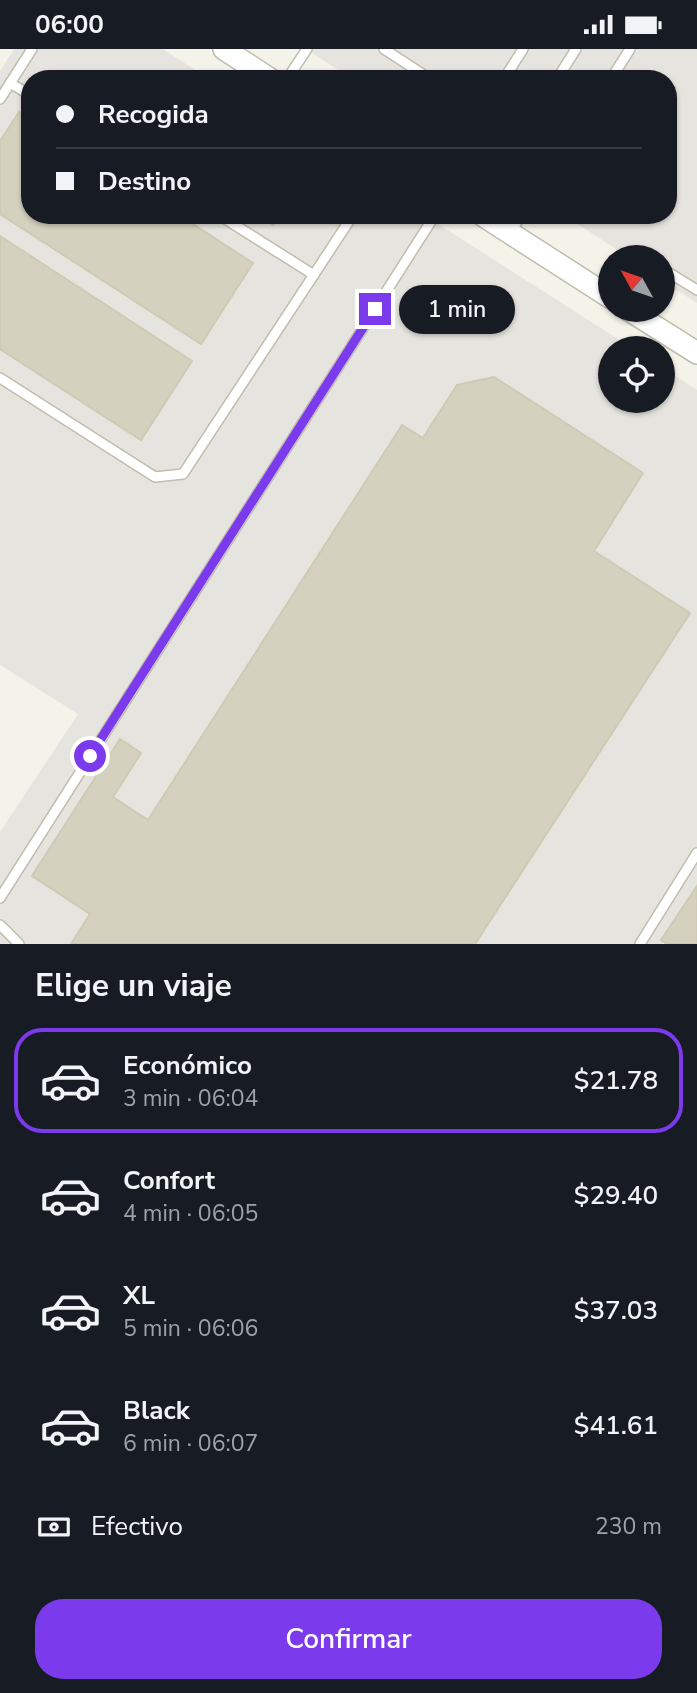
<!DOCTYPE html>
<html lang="es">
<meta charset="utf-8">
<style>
:root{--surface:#171b24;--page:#20242c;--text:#f1f3f6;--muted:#9ea1a6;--line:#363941;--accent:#7c3aed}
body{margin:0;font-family:"Nunito Sans",sans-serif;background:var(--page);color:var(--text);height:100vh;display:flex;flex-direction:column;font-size:26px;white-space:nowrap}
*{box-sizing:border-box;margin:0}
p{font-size:23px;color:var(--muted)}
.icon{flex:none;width:38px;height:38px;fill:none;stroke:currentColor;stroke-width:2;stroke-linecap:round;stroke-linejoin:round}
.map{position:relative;height:895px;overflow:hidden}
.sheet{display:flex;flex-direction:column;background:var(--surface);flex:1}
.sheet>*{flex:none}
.top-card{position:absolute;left:21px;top:21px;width:656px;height:154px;border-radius:28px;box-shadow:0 2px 5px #0004;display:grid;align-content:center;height:154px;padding:0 35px;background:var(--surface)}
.needle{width:46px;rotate:310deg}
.fabs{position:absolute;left:598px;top:196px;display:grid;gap:14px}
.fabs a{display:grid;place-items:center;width:77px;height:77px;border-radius:50%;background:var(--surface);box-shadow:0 2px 5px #0004;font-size:35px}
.end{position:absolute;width:32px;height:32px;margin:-16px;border:9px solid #7c3aed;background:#fff;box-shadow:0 0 0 4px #fff}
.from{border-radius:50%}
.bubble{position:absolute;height:49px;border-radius:24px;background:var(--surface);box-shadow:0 2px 5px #0004;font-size:23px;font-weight:600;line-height:49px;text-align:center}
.top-card b{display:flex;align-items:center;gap:24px;height:66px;font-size:26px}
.top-card b+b{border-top:2px solid var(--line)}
.top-card i{width:18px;height:18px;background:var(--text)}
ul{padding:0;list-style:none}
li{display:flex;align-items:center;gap:21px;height:105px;margin:0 14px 10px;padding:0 21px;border:4px solid transparent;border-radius:28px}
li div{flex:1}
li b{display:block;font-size:26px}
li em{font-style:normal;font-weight:600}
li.current{border-color:var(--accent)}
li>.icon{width:63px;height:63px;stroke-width:1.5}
h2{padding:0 35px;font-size:32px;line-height:84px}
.pay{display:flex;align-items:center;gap:18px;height:77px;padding:0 35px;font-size:26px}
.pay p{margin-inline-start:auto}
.action{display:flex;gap:14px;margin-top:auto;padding:14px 35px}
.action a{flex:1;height:80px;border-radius:28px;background:var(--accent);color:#fff;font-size:28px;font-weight:600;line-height:80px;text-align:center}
.status{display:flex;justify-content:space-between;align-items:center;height:49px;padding:0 35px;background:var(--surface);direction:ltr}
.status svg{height:19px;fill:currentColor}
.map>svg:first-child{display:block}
.industrial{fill:#e6e4de}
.building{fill:#d5d1bf;stroke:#cfcab3;stroke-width:2}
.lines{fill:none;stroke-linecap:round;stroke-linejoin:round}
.service-casing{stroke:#bfbdac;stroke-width:12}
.tertiary-casing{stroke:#bfbdac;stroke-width:24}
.service{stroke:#fff;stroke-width:9}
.tertiary{stroke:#fff;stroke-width:21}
.route{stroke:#7c3aed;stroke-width:9}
</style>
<div class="status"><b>06:00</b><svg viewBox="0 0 49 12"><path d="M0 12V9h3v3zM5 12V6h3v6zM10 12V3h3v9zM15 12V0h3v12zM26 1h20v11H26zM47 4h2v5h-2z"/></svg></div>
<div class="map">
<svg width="697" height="895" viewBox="0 0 697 895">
<rect width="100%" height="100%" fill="#f4f3e9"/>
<!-- industrial -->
<g class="industrial">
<path d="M 14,0 L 163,0 L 209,30 L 30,30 L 30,166 L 424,166 L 632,299 L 611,299 L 611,352 L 663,352 L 663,319 L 697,341 L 697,895 L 0,895 L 0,783 L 78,665 L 0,616 L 0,22 Z"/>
<path d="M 306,0 L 697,0 L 697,254 L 663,232 L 663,208 L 628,208 L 564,166 L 668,166 L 668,30 L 352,30 Z"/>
</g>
<!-- building -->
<g class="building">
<path d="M 19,63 L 30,70 L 30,166 L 179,166 L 253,214 L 201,295 L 0,165 L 0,92 Z"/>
<path d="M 258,166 L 280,166 L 273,176 Z"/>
<path d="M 0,187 L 192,312 L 141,391 L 0,300 Z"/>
<path d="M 494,328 L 643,424 L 594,502 L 690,564 L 475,895 L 71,895 L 90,865 L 32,827 L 120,690 L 141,704 L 113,748 L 148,771 L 402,376 L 423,389 L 457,336 Z"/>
<path d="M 697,837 L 697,895 L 667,895 L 661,891 Z"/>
</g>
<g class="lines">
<defs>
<g id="service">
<path d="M 384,0 L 430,30"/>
<path d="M 287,30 L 307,0"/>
<path d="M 504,30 L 523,0"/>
<path d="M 557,30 L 576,0"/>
<path d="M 611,30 L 630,0"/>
<path d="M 10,34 L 30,46"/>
<path d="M 0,50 L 32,0"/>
<path d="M 219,166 L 314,226"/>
<path d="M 511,183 L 521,166"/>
<path d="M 638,208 L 640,208"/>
<path d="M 663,220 L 697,241"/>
<path d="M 0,329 L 155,428 L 183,425 L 353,166"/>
<path d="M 0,849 L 435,166"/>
<path d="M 0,876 L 19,895"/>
<path d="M 640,895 L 697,804"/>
</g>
<g id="tertiary">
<path d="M 224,0 L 270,30"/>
<path d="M 482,166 L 611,249"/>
<path d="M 629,261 L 697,304"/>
</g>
</defs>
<!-- service casing -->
<use href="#service" class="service-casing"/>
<!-- tertiary casing -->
<use href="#tertiary" class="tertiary-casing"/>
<!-- service -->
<use href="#service" class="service"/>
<!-- tertiary -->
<use href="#tertiary" class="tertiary"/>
</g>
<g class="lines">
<!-- route -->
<path class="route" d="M 90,707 L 375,260"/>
</g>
</svg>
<div class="fabs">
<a><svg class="needle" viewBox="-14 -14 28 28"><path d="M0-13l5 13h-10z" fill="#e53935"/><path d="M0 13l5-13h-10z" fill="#9ea1a6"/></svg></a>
<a><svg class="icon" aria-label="locate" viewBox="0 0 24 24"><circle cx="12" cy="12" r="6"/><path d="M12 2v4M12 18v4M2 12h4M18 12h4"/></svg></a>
</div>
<i class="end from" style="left:90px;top:707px"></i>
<i class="end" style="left:375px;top:260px"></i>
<div class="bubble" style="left:399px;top:236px;width:116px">1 min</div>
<div class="top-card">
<b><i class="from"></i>Recogida</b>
<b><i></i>Destino</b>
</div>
</div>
<section class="sheet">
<h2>Elige un viaje</h2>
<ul>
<li class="current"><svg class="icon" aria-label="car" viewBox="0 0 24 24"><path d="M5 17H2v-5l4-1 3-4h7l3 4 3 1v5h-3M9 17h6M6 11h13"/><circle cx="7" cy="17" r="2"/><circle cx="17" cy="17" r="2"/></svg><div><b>Económico</b><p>3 min · 06:04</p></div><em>$21.78</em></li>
<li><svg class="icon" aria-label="car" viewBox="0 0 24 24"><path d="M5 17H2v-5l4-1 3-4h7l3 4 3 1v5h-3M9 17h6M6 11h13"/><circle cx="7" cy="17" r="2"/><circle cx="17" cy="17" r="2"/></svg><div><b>Confort</b><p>4 min · 06:05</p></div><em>$29.40</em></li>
<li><svg class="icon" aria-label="car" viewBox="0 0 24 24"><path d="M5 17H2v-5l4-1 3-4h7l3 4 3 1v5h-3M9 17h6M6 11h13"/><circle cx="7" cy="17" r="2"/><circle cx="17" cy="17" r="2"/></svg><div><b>XL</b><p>5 min · 06:06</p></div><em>$37.03</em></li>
<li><svg class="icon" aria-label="car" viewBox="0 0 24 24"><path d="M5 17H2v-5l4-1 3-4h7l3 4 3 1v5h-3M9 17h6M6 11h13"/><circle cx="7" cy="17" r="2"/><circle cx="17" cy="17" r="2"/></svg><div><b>Black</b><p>6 min · 06:07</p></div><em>$41.61</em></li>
</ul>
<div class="pay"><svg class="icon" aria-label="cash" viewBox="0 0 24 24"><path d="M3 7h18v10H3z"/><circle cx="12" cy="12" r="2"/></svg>Efectivo<p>230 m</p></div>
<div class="action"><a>Confirmar</a></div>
</section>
